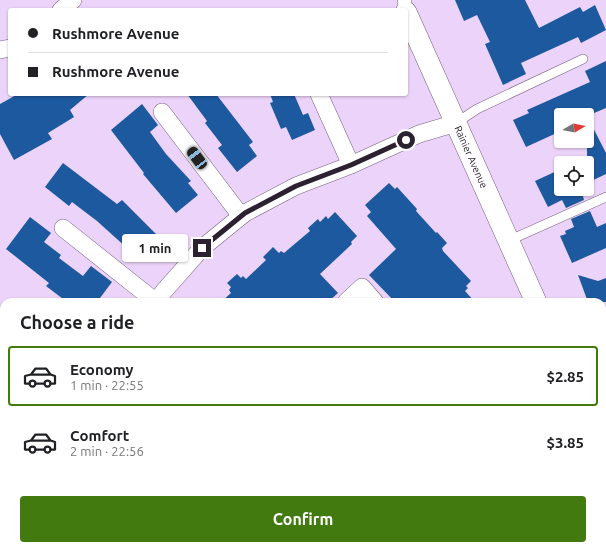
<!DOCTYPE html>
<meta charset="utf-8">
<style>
:root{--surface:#fff;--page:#f6f6f6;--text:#202124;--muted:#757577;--line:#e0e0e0;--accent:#427a10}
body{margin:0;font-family:Ubuntu,sans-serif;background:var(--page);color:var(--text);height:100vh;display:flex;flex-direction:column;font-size:15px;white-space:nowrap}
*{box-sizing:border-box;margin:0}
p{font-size:13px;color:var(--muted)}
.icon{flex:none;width:22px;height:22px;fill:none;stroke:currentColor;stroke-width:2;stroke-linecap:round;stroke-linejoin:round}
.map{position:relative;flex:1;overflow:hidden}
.drawer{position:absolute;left:0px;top:298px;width:606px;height:252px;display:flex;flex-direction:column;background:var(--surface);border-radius:12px 12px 0 0;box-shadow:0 1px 3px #0004}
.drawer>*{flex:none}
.guide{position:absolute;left:8px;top:8px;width:400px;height:88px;border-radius:4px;box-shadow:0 1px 3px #0004;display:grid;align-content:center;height:88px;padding:0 20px;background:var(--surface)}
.needle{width:26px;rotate:80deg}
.tools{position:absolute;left:554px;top:108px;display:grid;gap:8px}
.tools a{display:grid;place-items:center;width:40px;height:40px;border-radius:4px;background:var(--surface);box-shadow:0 1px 3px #0004;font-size:20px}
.end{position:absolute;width:18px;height:18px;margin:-9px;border:5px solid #2b212f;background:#fff;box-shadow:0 0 0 2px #fff}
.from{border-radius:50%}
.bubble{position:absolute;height:28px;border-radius:4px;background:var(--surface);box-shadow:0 1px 3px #0004;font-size:13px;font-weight:600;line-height:28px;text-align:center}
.car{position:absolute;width:12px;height:24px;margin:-12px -6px;border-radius:5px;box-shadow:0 0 3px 1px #0007;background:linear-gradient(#222 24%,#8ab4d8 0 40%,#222 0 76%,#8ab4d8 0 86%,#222 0)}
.guide b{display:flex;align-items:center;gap:14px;height:38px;font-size:15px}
.guide b+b{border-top:1px solid var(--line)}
.guide i{width:10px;height:10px;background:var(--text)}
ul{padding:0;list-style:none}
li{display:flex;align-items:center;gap:12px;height:60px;margin:0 8px 6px;padding:0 12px;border:2px solid transparent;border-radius:4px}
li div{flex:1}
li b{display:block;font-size:15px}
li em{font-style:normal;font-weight:600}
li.on{border-color:var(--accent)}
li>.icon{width:36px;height:36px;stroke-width:1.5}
h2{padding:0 20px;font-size:18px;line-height:48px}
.button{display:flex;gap:8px;margin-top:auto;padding:8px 20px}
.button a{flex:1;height:46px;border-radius:4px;background:var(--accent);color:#fff;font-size:16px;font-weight:600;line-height:46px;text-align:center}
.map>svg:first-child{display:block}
.building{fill:#1d599e}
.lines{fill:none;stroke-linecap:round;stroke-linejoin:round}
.service-casing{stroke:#765f81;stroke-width:10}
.minor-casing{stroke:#765f81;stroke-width:18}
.tertiary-casing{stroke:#765f81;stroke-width:22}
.service{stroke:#fff;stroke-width:9}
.minor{stroke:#fff;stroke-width:17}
.tertiary{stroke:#fff;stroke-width:21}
.route{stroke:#2b212f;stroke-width:5}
.labels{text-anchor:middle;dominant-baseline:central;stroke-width:4;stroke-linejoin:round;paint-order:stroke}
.street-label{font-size:10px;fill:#2b212f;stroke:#fff}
</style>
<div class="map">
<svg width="606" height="550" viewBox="0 0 606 550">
<rect width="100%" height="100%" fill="#ecd3f9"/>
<!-- building -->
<g class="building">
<path d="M 455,0 L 525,0 L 539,28 L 580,7 L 583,12 L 595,5 L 606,30 L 581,43 L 578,37 L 521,63 L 526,74 L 503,85 L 485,44 L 490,42 L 477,15 L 464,21 Z"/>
<path d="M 606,61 L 606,108 L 587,116 L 606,153 L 606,174 L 587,183 L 587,163 L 574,163 L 587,157 L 587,115 L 561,115 L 561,131 L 526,147 L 513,120 L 529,113 L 527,110 L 590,82 L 585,71 Z"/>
<path d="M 18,94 L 89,94 L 70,110 L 74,117 L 48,133 L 52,139 L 14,160 L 0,134 L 0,104 Z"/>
<path d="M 187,94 L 216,94 L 253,142 L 249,145 L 257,156 L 237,172 L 218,148 L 222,145 L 205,123 L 207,121 Z"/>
<path d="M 270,94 L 294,94 L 303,115 L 308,113 L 315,130 L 292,140 L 286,127 L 281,129 L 270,103 L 273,102 Z"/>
<path d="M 142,104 L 158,125 L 150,132 L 166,154 L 191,181 L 188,183 L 198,195 L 176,213 L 143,174 L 144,173 L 111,130 Z"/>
<path d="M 63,163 L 117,204 L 122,200 L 159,237 L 138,258 L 97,221 L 72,202 L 69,206 L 45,187 Z"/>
<path d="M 561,169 L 561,189 L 581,189 L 584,200 L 566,208 L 562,200 L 548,207 L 535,181 Z"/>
<path d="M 389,183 L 395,189 L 397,187 L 417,209 L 416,211 L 436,233 L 437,232 L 447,243 L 442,248 L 443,251 L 471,281 L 466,286 L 468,288 L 465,291 L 475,302 L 395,302 L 369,275 L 396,249 L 367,216 L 371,212 L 365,205 Z"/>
<path d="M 590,211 L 597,227 L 606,223 L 606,248 L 572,263 L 560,236 L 566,234 L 565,231 L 574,227 L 571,219 Z"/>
<path d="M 335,212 L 357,236 L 351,242 L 352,244 L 320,274 L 338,293 L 328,302 L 221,302 L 231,293 L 229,290 L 231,287 L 227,283 L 237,274 L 241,278 L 243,276 L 246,279 L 266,260 L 263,257 L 273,247 L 279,253 L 281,251 L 284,253 L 310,231 L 308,228 L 318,219 L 320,222 L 326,216 L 328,219 Z"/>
<path d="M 30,217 L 51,233 L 44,242 L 61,255 L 59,258 L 83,276 L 91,266 L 112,282 L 97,302 L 67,302 L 46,286 L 49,283 L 6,249 Z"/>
<path d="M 578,275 L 598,281 L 606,278 L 606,302 L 588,302 Z"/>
</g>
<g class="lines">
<defs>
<g id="service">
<path d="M 402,2 L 407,0"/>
<path d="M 456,123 L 477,109 L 583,59"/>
<path d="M 508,241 L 606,197"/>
<path d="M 602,345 L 606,344"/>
</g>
<g id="minor">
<path d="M 61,10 L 73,0"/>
<path d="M 0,50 L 10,48"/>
<path d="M 319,94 L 351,165"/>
<path d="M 162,112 L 241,216"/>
<path d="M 63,228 L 156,302"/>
<path d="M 156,302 L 164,291 L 202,248 L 245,213 L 296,186 L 351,165 L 419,134 L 456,123"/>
<path d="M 346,302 L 362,287 L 375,302"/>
<path d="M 0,401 L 4,403"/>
<path d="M 205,546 L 208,550"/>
<path d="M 489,546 L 492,550"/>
<path d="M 27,550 L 29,546"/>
</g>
<g id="tertiary">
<path d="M 406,12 L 536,302"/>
<path d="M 602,448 L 606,457"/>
</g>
</defs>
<!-- service casing -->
<use href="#service" class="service-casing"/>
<!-- minor casing -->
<use href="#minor" class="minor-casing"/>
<!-- tertiary casing -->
<use href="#tertiary" class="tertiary-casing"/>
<!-- service -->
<use href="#service" class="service"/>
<!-- minor -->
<use href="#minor" class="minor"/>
<!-- tertiary -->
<use href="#tertiary" class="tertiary"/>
</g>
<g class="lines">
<!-- route -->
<path class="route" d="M 202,248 L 245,213 L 296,186 L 351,165 L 406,140"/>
</g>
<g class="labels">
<!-- street labels -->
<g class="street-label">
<text transform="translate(471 157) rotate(66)">Rainier Avenue</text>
</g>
</g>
</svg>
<div class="tools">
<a><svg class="needle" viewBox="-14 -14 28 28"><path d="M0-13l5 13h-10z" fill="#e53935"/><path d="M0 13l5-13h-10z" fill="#757577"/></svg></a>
<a><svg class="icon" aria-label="locate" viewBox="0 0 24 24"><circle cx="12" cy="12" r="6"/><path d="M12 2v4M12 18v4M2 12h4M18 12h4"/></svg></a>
</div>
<i class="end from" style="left:406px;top:140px"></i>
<i class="end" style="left:202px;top:248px"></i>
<div class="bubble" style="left:122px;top:234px;width:66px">1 min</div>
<i class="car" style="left:197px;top:158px;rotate:323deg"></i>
<div class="guide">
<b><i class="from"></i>Rushmore Avenue</b>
<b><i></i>Rushmore Avenue</b>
</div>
<section class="drawer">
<h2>Choose a ride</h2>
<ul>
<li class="on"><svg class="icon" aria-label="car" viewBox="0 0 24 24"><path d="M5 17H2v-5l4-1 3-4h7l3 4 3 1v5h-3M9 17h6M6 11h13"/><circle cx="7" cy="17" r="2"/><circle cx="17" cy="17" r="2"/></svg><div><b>Economy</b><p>1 min · 22:55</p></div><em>$2.85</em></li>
<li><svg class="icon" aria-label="car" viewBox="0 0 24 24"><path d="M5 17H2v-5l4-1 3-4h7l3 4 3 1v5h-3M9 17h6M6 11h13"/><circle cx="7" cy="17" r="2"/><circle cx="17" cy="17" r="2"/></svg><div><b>Comfort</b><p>2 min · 22:56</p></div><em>$3.85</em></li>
</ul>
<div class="button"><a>Confirm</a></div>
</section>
</div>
